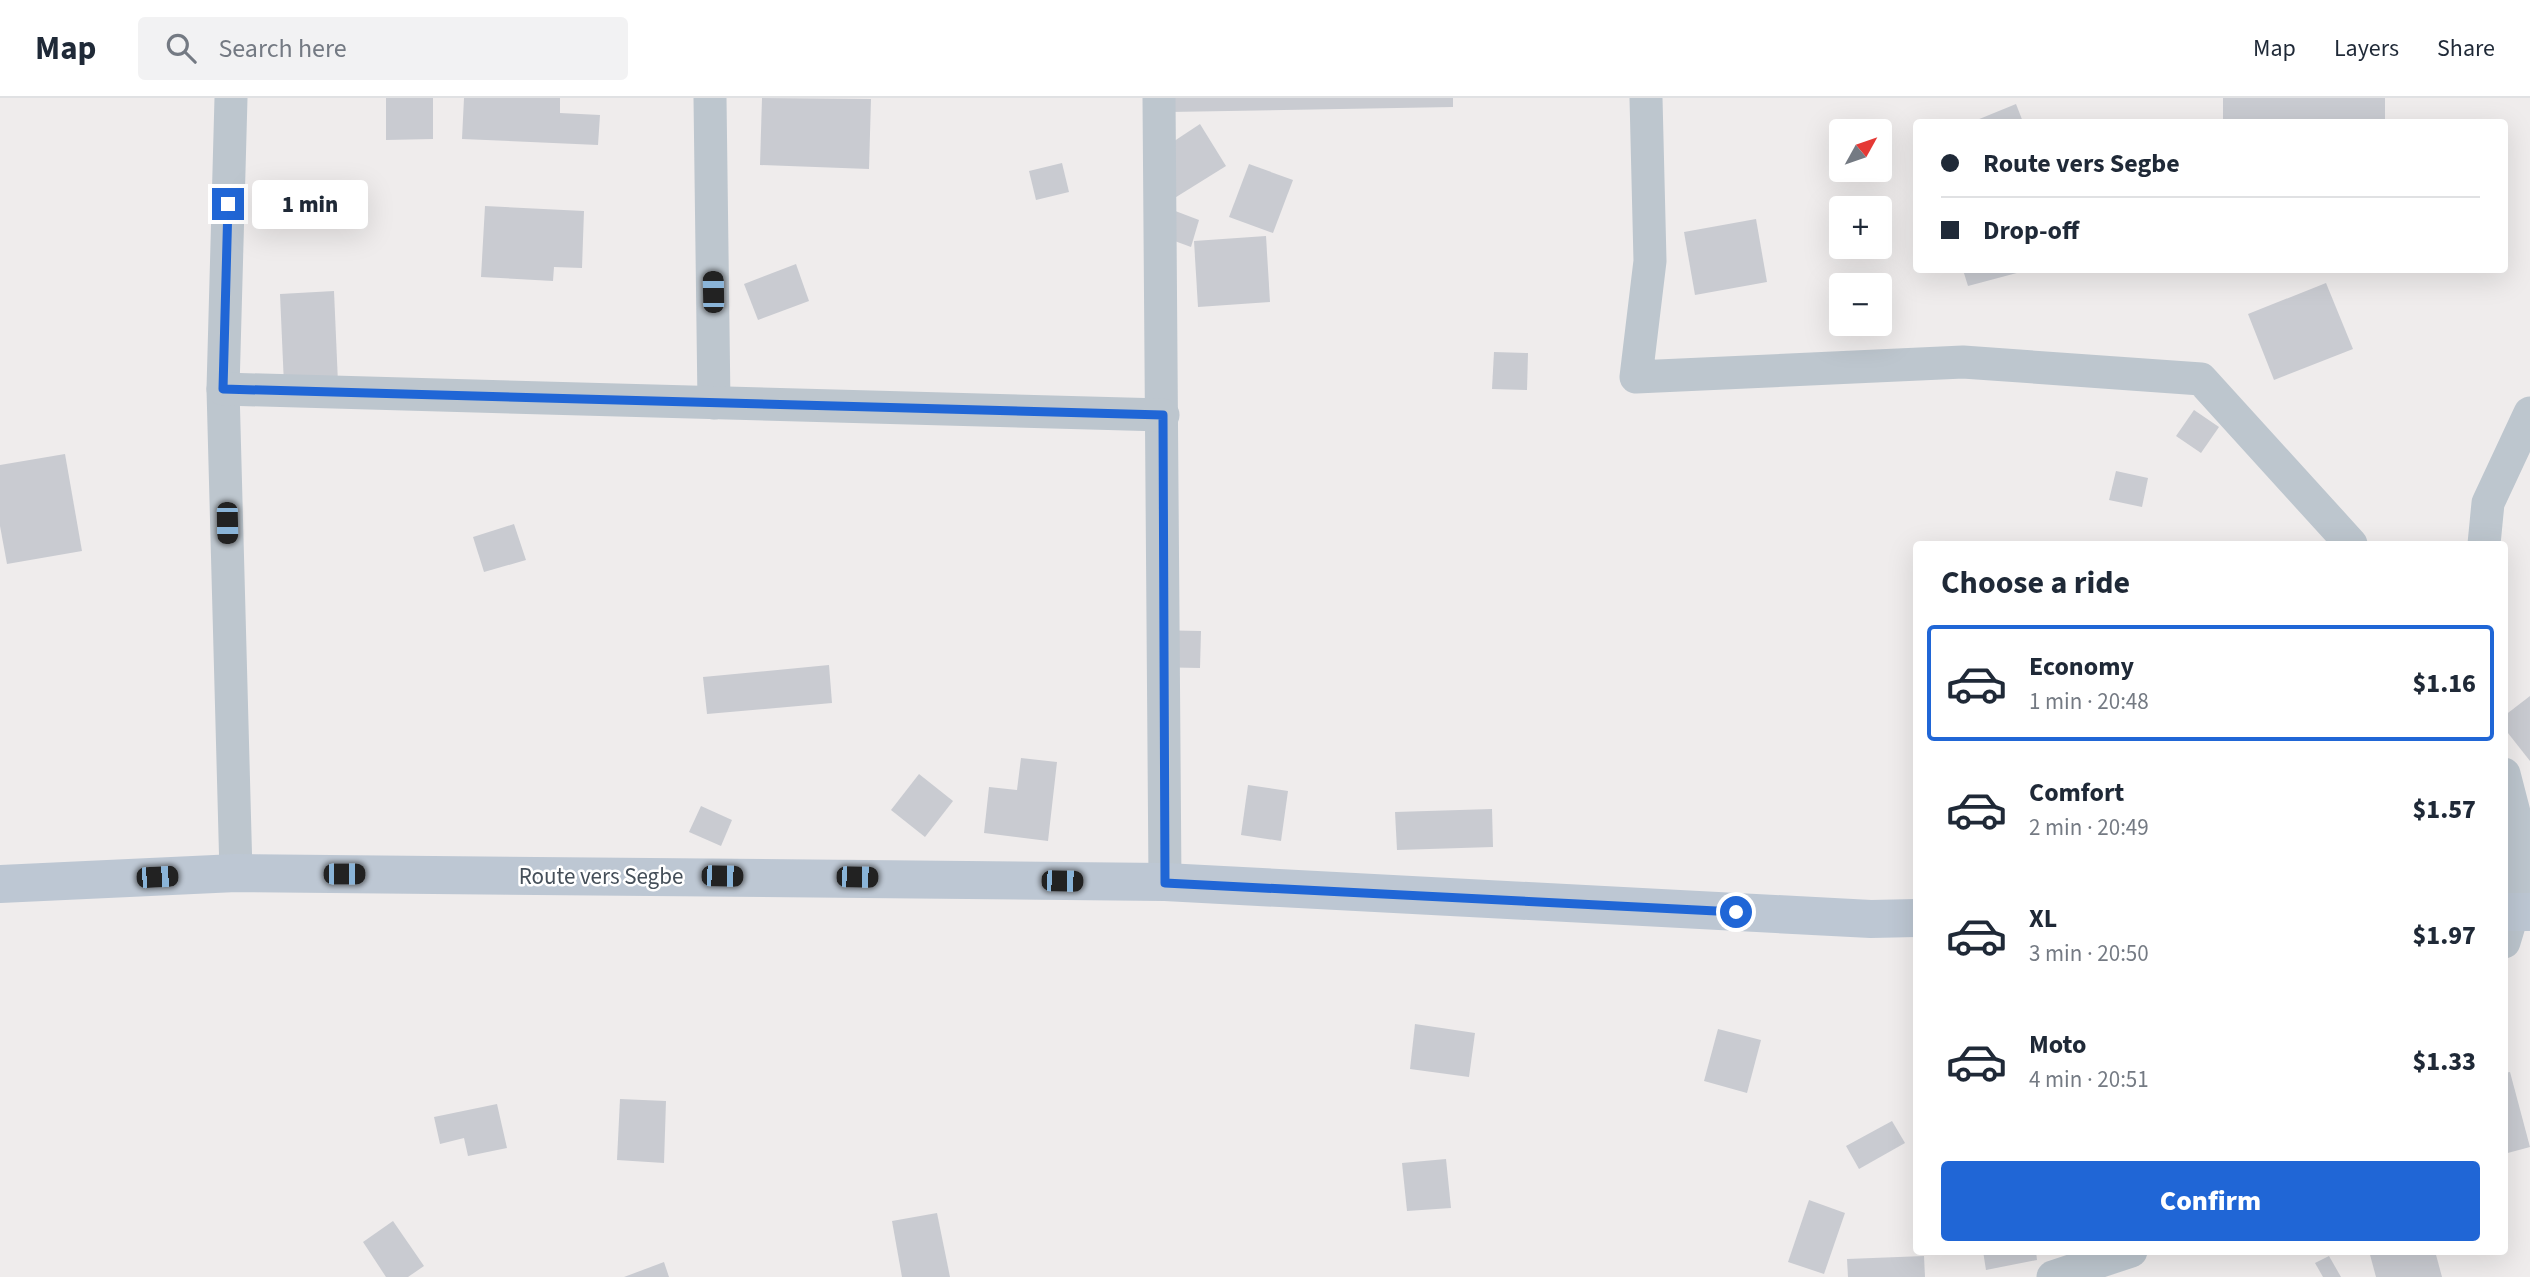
<!DOCTYPE html>
<meta charset="utf-8">
<style>
:root{--surface:#fff;--page:#f2f2f3;--text:#1f2937;--muted:#747a83;--line:#e0e1e3;--accent:#2066d6}
body{margin:0;font-family:"Source Sans 3",sans-serif;background:var(--page);color:var(--text);height:100vh;display:flex;flex-direction:column;font-size:26px;white-space:nowrap}
*{box-sizing:border-box;margin:0}
p{font-size:23px;color:var(--muted)}
.icon{flex:none;width:38px;height:38px;fill:none;stroke:currentColor;stroke-width:2;stroke-linecap:round;stroke-linejoin:round}
.map{position:relative;flex:1;overflow:hidden}
.sheet{position:absolute;left:1913px;top:443px;width:595px;height:714px;display:flex;flex-direction:column;background:var(--surface);border-radius:7px;box-shadow:0 7px 28px #0002}
.sheet>*{flex:none}
.banner{position:absolute;left:1913px;top:21px;width:595px;height:154px;border-radius:7px;box-shadow:0 7px 28px #0002;display:grid;align-content:center;height:154px;padding:0 28px;background:var(--surface)}
.needle{width:46px;rotate:50deg}
.fabs{position:absolute;left:1829px;top:21px;display:grid;gap:14px}
.fabs a{display:grid;place-items:center;width:63px;height:63px;border-radius:7px;background:var(--surface);box-shadow:0 7px 28px #0002;font-size:35px}
.end{position:absolute;width:32px;height:32px;margin:-16px;border:9px solid #2066d6;background:#fff;box-shadow:0 0 0 4px #fff}
.from{border-radius:50%}
.bubble{position:absolute;height:49px;border-radius:7px;background:var(--surface);box-shadow:0 7px 28px #0002;font-size:23px;font-weight:800;line-height:49px;text-align:center}
.car{position:absolute;width:21px;height:42px;margin:-21px -10px;border-radius:9px;box-shadow:0 0 5px 2px #0007;background:linear-gradient(#222 24%,#8ab4d8 0 40%,#222 0 76%,#8ab4d8 0 86%,#222 0)}
.banner b{display:flex;align-items:center;gap:24px;height:66px;font-size:26px}
.banner b+b{border-top:2px solid var(--line)}
.banner i{width:18px;height:18px;background:var(--text)}
ul{padding:0;list-style:none}
li{display:flex;align-items:center;gap:21px;height:116px;margin:0 14px 10px;padding:0 14px;border:4px solid transparent;border-radius:7px}
li div{flex:1}
li b{display:block;font-size:26px}
li em{font-style:normal;font-weight:800}
li.on{border-color:var(--accent)}
li>.icon{width:63px;height:63px;stroke-width:1.5}
h2{padding:0 28px;font-size:32px;line-height:84px}
.action{display:flex;gap:14px;margin-top:auto;padding:14px 28px}
.action a{flex:1;height:80px;border-radius:7px;background:var(--accent);color:#fff;font-size:28px;font-weight:800;line-height:80px;text-align:center}
header{display:flex;align-items:center;gap:42px;box-sizing:border-box;height:98px;padding:0 35px;background:var(--surface);border-bottom:2px solid var(--line)}
header strong{font-size:33px}
nav{display:flex;gap:38px;margin-inline-start:auto;font-size:24px}
.search{width:490px;height:63px;background:var(--page);display:flex;align-items:center;gap:18px;box-sizing:border-box;padding:0 24px;border-radius:7px;color:var(--muted);font-size:26px}
.map>svg:first-child{display:block}
.building{fill:#c9cbd1}
.lines{fill:none;stroke-linecap:round;stroke-linejoin:round}
.street{stroke:#bdc6ce;stroke-width:33}
.secondary{stroke:#bdc7d3;stroke-width:38}
.route{stroke:#2066d6;stroke-width:9}
.labels{text-anchor:middle;dominant-baseline:central;stroke-width:5;stroke-linejoin:round;paint-order:stroke}
.street-label{font-size:23px;fill:#454f59;stroke:#fff}
</style>
<header>
<strong>Map</strong>
<div class="search"><svg class="icon" aria-label="search" viewBox="0 0 24 24"><circle cx="10" cy="10" r="6"/><path d="M15 15l6 6"/></svg>Search here</div>
<nav><a>Map</a><a>Layers</a><a>Share</a></nav>
</header>
<div class="map">
<svg width="2530" height="1179" viewBox="0 0 2530 1179">
<rect width="100%" height="100%" fill="#efecec"/>
<!-- building -->
<g class="building">
<path d="M 386,0 L 433,0 L 433,41 L 386,42 Z"/>
<path d="M 464,0 L 560,0 L 560,15 L 600,17 L 598,47 L 462,41 Z"/>
<path d="M 762,0 L 871,1 L 869,71 L 760,67 Z"/>
<path d="M 1169,0 L 1453,0 L 1453,9 L 1169,14 Z"/>
<rect x="2223" y="0" width="162" height="24"/>
<path d="M 2016,6 L 2023,24 L 1972,24 Z"/>
<path d="M 1200,26 L 1226,68 L 1173,101 L 1147,61 Z"/>
<path d="M 1062,65 L 1069,94 L 1036,102 L 1029,73 Z"/>
<path d="M 1249,66 L 1293,82 L 1273,135 L 1229,119 Z"/>
<path d="M 485,108 L 584,113 L 582,170 L 554,169 L 553,183 L 481,179 Z"/>
<path d="M 1170,111 L 1199,122 L 1191,149 L 1161,138 Z"/>
<path d="M 1756,121 L 1767,184 L 1695,197 L 1684,134 Z"/>
<path d="M 1266,138 L 1270,204 L 1198,209 L 1194,143 Z"/>
<path d="M 796,166 L 809,203 L 758,222 L 744,186 Z"/>
<path d="M 1963,172 L 2028,172 L 1968,188 Z"/>
<path d="M 2326,185 L 2353,251 L 2274,282 L 2248,216 Z"/>
<path d="M 334,193 L 338,285 L 284,287 L 280,196 Z"/>
<path d="M 1494,254 L 1528,255 L 1527,292 L 1492,291 Z"/>
<path d="M 2194,312 L 2219,329 L 2201,355 L 2176,338 Z"/>
<path d="M 65,356 L 82,453 L 7,466 L 0,428 L 0,367 Z"/>
<path d="M 2116,373 L 2148,380 L 2142,409 L 2109,402 Z"/>
<path d="M 514,426 L 526,462 L 484,474 L 473,439 Z"/>
<path d="M 1150,532 L 1201,533 L 1200,570 L 1149,569 Z"/>
<path d="M 829,567 L 832,605 L 707,616 L 703,579 Z"/>
<path d="M 2530,598 L 2530,663 L 2504,630 L 2504,618 Z"/>
<path d="M 1021,660 L 1057,664 L 1048,743 L 984,735 L 989,689 L 1017,692 Z"/>
<path d="M 919,676 L 953,703 L 925,739 L 891,712 Z"/>
<path d="M 1248,687 L 1288,693 L 1281,743 L 1241,737 Z"/>
<path d="M 701,708 L 732,722 L 721,748 L 689,734 Z"/>
<path d="M 1492,711 L 1493,749 L 1397,752 L 1395,714 Z"/>
<path d="M 1415,926 L 1475,935 L 1469,979 L 1410,971 Z"/>
<path d="M 1718,931 L 1761,942 L 1747,995 L 1704,983 Z"/>
<path d="M 2510,974 L 2530,1049 L 2504,1056 L 2504,975 Z"/>
<path d="M 620,1001 L 666,1003 L 664,1065 L 617,1062 Z"/>
<path d="M 497,1006 L 507,1050 L 468,1058 L 464,1040 L 440,1046 L 434,1019 Z"/>
<path d="M 1892,1023 L 1905,1045 L 1859,1071 L 1846,1048 Z"/>
<path d="M 1446,1061 L 1451,1110 L 1407,1113 L 1402,1065 Z"/>
<path d="M 1809,1102 L 1845,1115 L 1824,1176 L 1788,1164 Z"/>
<path d="M 937,1115 L 950,1179 L 902,1179 L 892,1123 Z"/>
<path d="M 393,1123 L 424,1168 L 408,1179 L 386,1179 L 363,1144 Z"/>
<path d="M 1983,1153 L 2036,1153 L 2037,1162 L 1986,1172 Z"/>
<path d="M 2369,1153 L 2435,1153 L 2442,1179 L 2376,1179 Z"/>
<path d="M 1924,1158 L 1925,1179 L 1848,1179 L 1847,1161 Z"/>
<path d="M 2329,1158 L 2341,1179 L 2323,1179 L 2315,1165 Z"/>
<path d="M 664,1164 L 669,1179 L 624,1179 Z"/>
</g>
<g class="lines">
<!-- street -->
<g class="street">
<path d="M 231,0 L 223,291 L 236,775"/>
<path d="M 710,0 L 714,305"/>
<path d="M 1159,0 L 1165,784"/>
<path d="M 1646,0 L 1650,163 L 1636,279 L 1963,264 L 2201,281 L 2351,446"/>
<path d="M 223,291 L 1163,317"/>
<path d="M 2484,446 L 2488,405 L 2530,315"/>
<path d="M 2504,676 L 2517,726 L 2513,814 L 2504,844"/>
<path d="M 2053,1179 L 2131,1153"/>
</g>
<!-- secondary -->
<g class="secondary">
<path d="M 0,786 L 236,775 L 1165,784 L 1871,821 L 1916,820"/>
<path d="M 2504,814 L 2530,814"/>
</g>
</g>
<g class="lines">
<!-- route -->
<path class="route" d="M 228,106 L 223,291 L 1163,317 L 1165,785 L 1736,814"/>
</g>
<g class="labels">
<!-- street labels -->
<g class="street-label">
<text x="601" y="778">Route vers Segbe</text>
</g>
</g>
</svg>
<div class="fabs">
<a><svg class="needle" viewBox="-14 -14 28 28"><path d="M0-13l5 13h-10z" fill="#e53935"/><path d="M0 13l5-13h-10z" fill="#747a83"/></svg></a>
<a>+</a>
<a>−</a>
</div>
<i class="end from" style="left:1736px;top:814px"></i>
<i class="end" style="left:228px;top:106px"></i>
<div class="bubble" style="left:252px;top:82px;width:116px">1 min</div>
<i class="car" style="left:713px;top:194px;rotate:359deg"></i>
<i class="car" style="left:227px;top:425px;rotate:179deg"></i>
<i class="car" style="left:344px;top:776px;rotate:90deg"></i>
<i class="car" style="left:722px;top:778px;rotate:91deg"></i>
<i class="car" style="left:157px;top:779px;rotate:87deg"></i>
<i class="car" style="left:857px;top:779px;rotate:91deg"></i>
<i class="car" style="left:1062px;top:783px;rotate:91deg"></i>
<div class="banner">
<b><i class="from"></i>Route vers Segbe</b>
<b><i></i>Drop-off</b>
</div>
<section class="sheet">
<h2>Choose a ride</h2>
<ul>
<li class="on"><svg class="icon" aria-label="car" viewBox="0 0 24 24"><path d="M5 17H2v-5l4-1 3-4h7l3 4 3 1v5h-3M9 17h6M6 11h13"/><circle cx="7" cy="17" r="2"/><circle cx="17" cy="17" r="2"/></svg><div><b>Economy</b><p>1 min · 20:48</p></div><em>$1.16</em></li>
<li><svg class="icon" aria-label="car" viewBox="0 0 24 24"><path d="M5 17H2v-5l4-1 3-4h7l3 4 3 1v5h-3M9 17h6M6 11h13"/><circle cx="7" cy="17" r="2"/><circle cx="17" cy="17" r="2"/></svg><div><b>Comfort</b><p>2 min · 20:49</p></div><em>$1.57</em></li>
<li><svg class="icon" aria-label="car" viewBox="0 0 24 24"><path d="M5 17H2v-5l4-1 3-4h7l3 4 3 1v5h-3M9 17h6M6 11h13"/><circle cx="7" cy="17" r="2"/><circle cx="17" cy="17" r="2"/></svg><div><b>XL</b><p>3 min · 20:50</p></div><em>$1.97</em></li>
<li><svg class="icon" aria-label="car" viewBox="0 0 24 24"><path d="M5 17H2v-5l4-1 3-4h7l3 4 3 1v5h-3M9 17h6M6 11h13"/><circle cx="7" cy="17" r="2"/><circle cx="17" cy="17" r="2"/></svg><div><b>Moto</b><p>4 min · 20:51</p></div><em>$1.33</em></li>
</ul>
<div class="action"><a>Confirm</a></div>
</section>
</div>
